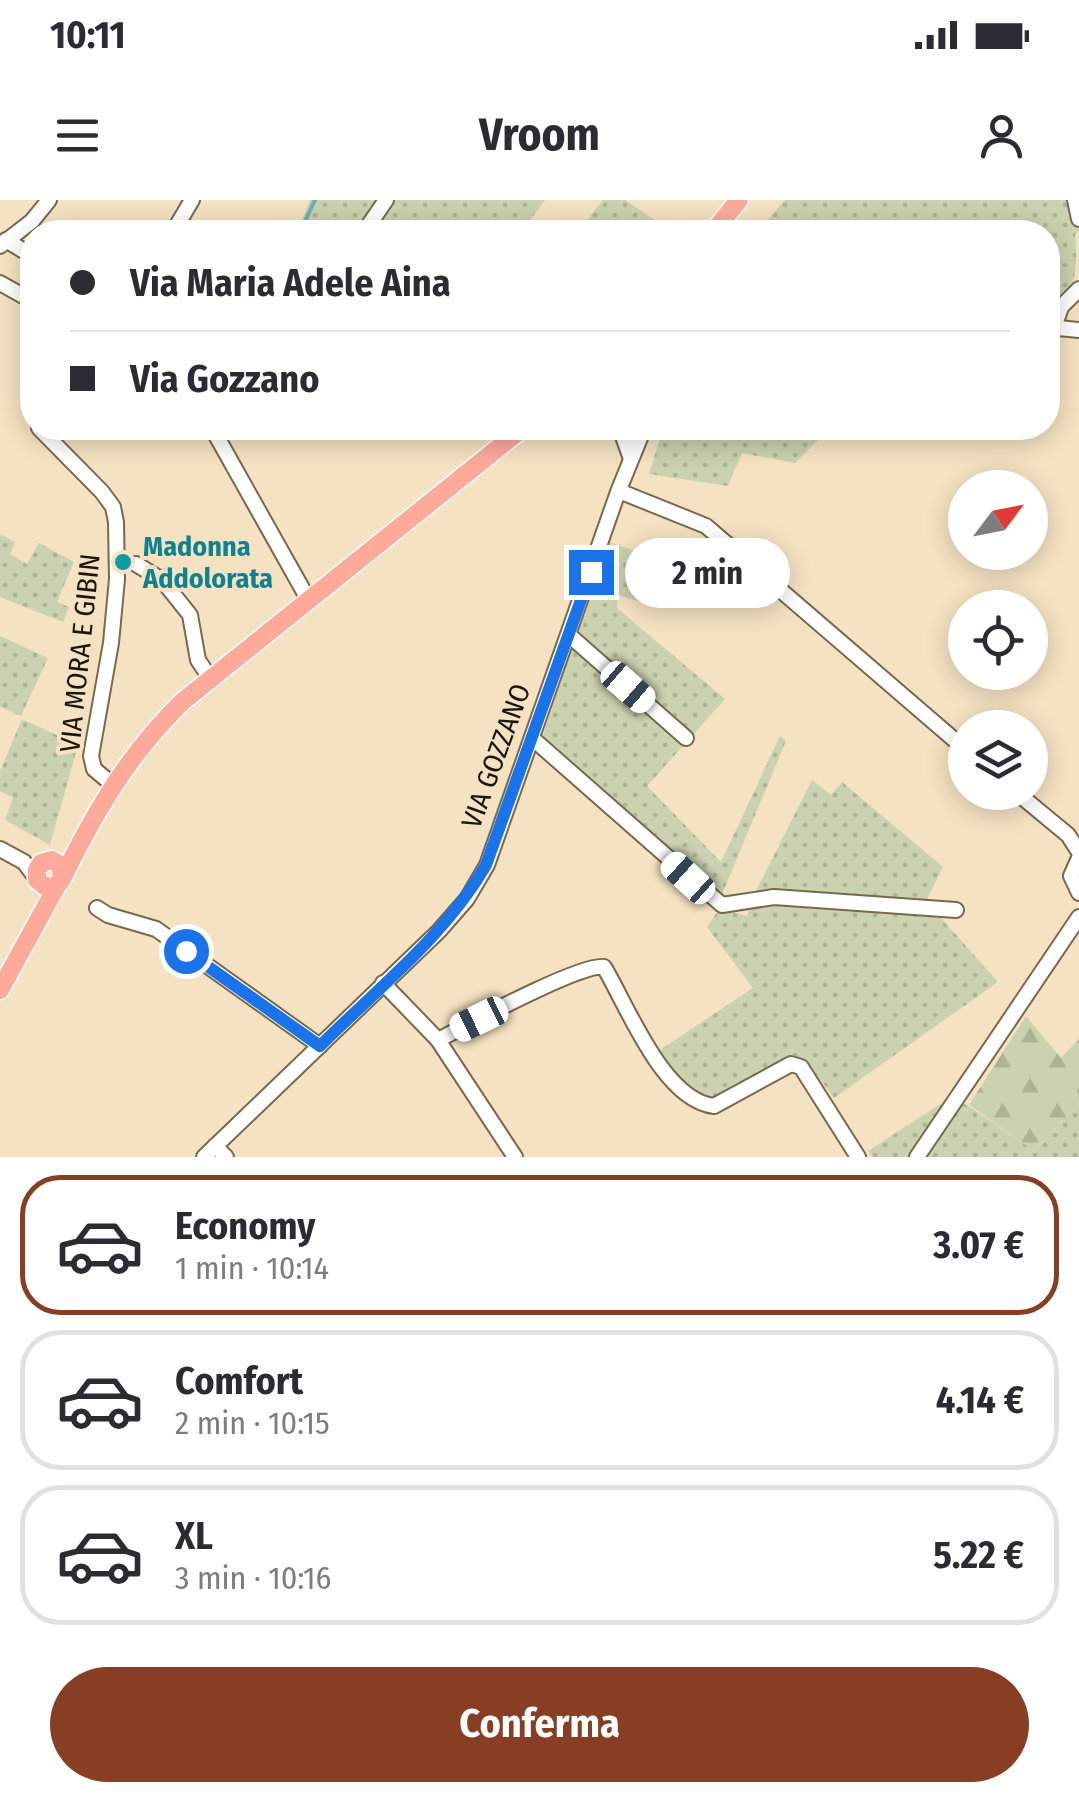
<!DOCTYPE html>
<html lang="it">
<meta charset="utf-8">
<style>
:root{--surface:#fff;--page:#f7f7f7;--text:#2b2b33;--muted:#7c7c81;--line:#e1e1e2;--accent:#873e22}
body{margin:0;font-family:"Fira Sans Condensed",sans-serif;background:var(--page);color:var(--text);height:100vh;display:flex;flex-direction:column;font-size:38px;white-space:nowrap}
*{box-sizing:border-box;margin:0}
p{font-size:32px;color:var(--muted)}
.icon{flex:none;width:55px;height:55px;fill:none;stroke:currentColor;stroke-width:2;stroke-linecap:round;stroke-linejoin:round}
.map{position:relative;height:957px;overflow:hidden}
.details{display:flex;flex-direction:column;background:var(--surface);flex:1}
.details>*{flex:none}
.hud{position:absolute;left:20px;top:20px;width:1040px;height:220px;border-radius:40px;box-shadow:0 5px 25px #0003;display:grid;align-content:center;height:220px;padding:0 50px;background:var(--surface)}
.needle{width:65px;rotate:58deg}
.tools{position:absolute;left:948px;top:270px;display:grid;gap:20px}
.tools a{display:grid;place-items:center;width:100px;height:100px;border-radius:50%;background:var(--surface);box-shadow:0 5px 25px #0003;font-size:50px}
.end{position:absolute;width:45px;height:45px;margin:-22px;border:12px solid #1a73e8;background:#fff;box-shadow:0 0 0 5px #fff}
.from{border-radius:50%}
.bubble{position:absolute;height:70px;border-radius:35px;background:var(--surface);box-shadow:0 5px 25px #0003;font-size:32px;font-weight:700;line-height:70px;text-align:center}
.car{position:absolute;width:30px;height:60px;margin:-30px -15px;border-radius:12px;box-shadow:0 0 8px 2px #0007;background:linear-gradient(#fff 24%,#345 0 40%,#fff 0 76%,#345 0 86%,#fff 0)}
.hud b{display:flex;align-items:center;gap:35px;height:95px;font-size:38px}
.hud b+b{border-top:2px solid var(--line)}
.hud i{width:25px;height:25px;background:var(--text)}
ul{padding:18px 0 0;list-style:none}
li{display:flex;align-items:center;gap:30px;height:140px;margin:0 20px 15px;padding:0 30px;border:5px solid var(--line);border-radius:40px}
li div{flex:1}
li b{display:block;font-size:38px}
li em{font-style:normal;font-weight:700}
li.selected{border-color:var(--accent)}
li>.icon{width:90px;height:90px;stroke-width:1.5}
.action{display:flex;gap:20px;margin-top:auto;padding:20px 50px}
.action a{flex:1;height:115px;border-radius:60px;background:var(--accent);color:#fff;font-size:40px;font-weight:700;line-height:115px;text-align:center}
.status{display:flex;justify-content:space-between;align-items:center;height:70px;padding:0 50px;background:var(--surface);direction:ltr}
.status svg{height:28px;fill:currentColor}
header{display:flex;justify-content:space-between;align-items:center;height:130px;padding:0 50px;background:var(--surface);font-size:45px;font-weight:700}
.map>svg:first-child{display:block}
.grass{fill:url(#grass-dots)}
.forest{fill:url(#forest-firs)}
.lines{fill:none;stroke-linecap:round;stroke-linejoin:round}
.stream{stroke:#6db0ba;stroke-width:4}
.minor-casing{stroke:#79684b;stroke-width:18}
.major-casing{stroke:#fff;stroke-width:21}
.minor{stroke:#fff;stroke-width:14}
.major{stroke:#fdaa9b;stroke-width:18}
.route{stroke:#1a73e8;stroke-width:12}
.culture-dot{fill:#0f9aa8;stroke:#f5e2c2;stroke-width:4}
.labels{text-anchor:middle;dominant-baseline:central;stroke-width:8;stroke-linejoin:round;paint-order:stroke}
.culture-label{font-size:28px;font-weight:bold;fill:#0d838f;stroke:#f5e2c2;text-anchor:start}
.street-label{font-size:28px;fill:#1c160a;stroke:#f5e2c2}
</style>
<div class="status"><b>10:11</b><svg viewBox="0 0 49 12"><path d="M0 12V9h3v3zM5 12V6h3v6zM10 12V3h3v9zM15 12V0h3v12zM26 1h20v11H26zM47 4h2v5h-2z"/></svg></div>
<header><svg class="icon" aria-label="menu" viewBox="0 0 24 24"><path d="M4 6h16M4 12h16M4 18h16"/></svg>Vroom<svg class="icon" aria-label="person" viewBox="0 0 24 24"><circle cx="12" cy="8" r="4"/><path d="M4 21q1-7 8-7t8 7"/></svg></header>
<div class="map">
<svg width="1079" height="957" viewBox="0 0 1079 957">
<defs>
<pattern id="grass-dots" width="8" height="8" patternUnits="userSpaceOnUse" patternTransform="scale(2.5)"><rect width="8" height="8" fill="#cad2af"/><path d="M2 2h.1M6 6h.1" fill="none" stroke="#adb495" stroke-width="1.8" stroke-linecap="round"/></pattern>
<pattern id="forest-firs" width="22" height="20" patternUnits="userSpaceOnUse" patternTransform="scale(2.5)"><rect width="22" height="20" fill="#cad2af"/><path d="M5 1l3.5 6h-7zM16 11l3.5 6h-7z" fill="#adb495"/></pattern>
</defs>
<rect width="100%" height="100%" fill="#f5e2c2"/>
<!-- grass -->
<g class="grass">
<path d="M 310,0 L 385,0 L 363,32 L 297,32 Z"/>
<path d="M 387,0 L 545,0 L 521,32 L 514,29 L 511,32 L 365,32 Z"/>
<path d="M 603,0 L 625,0 L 672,32 L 577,32 Z"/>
<path d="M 785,0 L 1079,0 L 1079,30 L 1075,35 C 1079,74 1073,96 1048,124 L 1048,32 L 757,32 Z"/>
<path d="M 663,228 L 830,228 L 795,263 L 742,253 L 728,286 L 649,274 Z"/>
<path d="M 0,334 L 15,342 L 10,354 L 27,364 L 39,343 L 74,362 L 57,402 L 69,407 L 63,422 L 0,397 Z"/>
<path d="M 607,341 L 667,363 L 641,402 L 618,395 L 617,408 L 725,499 L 647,586 L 721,662 L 780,536 L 786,541 L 720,699 L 542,539 Z"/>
<path d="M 0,436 L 48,458 L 21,516 L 0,507 Z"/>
<path d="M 22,519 L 78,545 L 50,645 L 5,620 L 13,597 L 0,591 L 0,571 Z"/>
<path d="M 812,580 L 831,595 L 842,582 L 943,667 L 926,701 L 998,782 L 834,898 L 808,864 L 791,854 L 723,897 L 707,901 L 694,894 L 657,852 L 753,788 L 707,727 L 719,709 L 747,716 L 758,687 Z"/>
<path d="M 953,896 L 1035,951 L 1079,903 L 1079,957 L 873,957 L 868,951 Z"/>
</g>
<!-- forest -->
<path class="forest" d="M 1026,816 L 1061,858 L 1079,839 L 1079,903 L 1035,951 L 969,905 Z"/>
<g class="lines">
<!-- stream -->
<path class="stream" d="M 300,32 L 315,0"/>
<defs>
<g id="minor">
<path d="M 1075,0 L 1079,19"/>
<path d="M 173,32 L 192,0"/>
<path d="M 364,32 L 386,0"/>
<path d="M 6,40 L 32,56"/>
<path d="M 0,46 L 32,21 L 49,0"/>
<path d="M 0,83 L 32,101"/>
<path d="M 1048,127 L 1079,130"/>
<path d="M 1054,128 L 1061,107 L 1079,89"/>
<path d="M 39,228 L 102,292 L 113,307 L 116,322 L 117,379 L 111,443 L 91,556 L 94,569 L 113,585"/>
<path d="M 212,228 L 308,399"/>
<path d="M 620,228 L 631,259"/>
<path d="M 619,291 L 706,326 L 965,549"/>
<path d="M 136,364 L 162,380 L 190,415 L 198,460 L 210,478"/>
<path d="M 569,435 L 686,538"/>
<path d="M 532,538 L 722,705 L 774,697 L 956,710"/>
<path d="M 1016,592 L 1068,635 L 1079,652"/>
<path d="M 0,649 L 24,662 L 36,678"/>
<path d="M 1079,658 L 1071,676 L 1079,693"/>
<path d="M 97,708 L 108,715 L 156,729 L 320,846"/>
<path d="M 383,783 L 438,840 L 515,957"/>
<path d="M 438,840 C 465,826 581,763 604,767 C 628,807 663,900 714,906 L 791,864 L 801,867 L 858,957"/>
<path d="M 215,946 L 226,957"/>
<path d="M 204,957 L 439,731 L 467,699 L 487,665 L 618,292 L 644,228"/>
<path d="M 917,957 L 1079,717"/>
</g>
<g id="major">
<path d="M 713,32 L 739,0"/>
<path d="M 62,678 L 60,665 L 52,660 L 41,663 L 37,670 L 37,680 L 46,687 L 54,686 L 61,681 C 95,612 127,556 182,502 L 523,228"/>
<path d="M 0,790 L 58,684"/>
</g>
</defs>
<!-- minor casing -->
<use href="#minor" class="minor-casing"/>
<!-- major casing -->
<use href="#major" class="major-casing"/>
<!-- minor -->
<use href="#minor" class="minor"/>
<!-- major -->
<use href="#major" class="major"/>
</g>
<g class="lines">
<!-- route -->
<path class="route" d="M 186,751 L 320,846 C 378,788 445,736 486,665 L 591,372"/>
</g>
<!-- markers -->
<circle class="culture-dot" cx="123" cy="362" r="10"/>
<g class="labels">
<!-- culture labels -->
<g class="culture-label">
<text x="143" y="346">Madonna<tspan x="143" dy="32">Addolorata</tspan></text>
</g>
<!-- street labels -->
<g class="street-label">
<text transform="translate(80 453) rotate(-84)">VIA MORA E GIBIN</text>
<text transform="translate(496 556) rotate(-70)">VIA GOZZANO</text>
</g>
</g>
</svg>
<div class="tools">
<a><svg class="needle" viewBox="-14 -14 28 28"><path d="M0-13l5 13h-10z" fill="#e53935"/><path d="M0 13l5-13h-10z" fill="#7c7c81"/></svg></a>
<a><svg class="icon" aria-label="locate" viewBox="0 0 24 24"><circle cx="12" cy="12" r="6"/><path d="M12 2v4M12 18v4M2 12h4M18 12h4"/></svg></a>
<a><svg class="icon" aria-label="layers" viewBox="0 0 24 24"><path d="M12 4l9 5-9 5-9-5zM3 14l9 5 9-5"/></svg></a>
</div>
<i class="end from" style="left:186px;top:751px"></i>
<i class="end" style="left:591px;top:372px"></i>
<div class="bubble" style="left:625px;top:338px;width:165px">2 min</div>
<i class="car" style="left:628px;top:487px;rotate:131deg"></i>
<i class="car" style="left:688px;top:678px;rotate:312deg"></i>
<i class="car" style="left:479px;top:819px;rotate:244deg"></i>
<div class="hud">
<b><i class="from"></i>Via Maria Adele Aina</b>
<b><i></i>Via Gozzano</b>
</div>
</div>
<section class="details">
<ul>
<li class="selected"><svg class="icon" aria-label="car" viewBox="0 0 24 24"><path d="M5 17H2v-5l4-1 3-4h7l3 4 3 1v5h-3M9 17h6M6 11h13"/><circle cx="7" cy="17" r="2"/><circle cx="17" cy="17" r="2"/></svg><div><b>Economy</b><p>1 min · 10:14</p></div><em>3.07 €</em></li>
<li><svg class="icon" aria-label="car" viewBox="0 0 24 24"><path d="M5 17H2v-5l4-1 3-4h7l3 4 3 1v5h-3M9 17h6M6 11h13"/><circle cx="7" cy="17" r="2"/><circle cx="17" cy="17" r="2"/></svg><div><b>Comfort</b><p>2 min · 10:15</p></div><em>4.14 €</em></li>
<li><svg class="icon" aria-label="car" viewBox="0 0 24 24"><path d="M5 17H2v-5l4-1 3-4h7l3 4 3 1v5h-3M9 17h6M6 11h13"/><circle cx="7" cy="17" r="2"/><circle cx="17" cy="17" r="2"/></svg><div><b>XL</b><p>3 min · 10:16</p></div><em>5.22 €</em></li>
</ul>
<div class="action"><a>Conferma</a></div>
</section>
